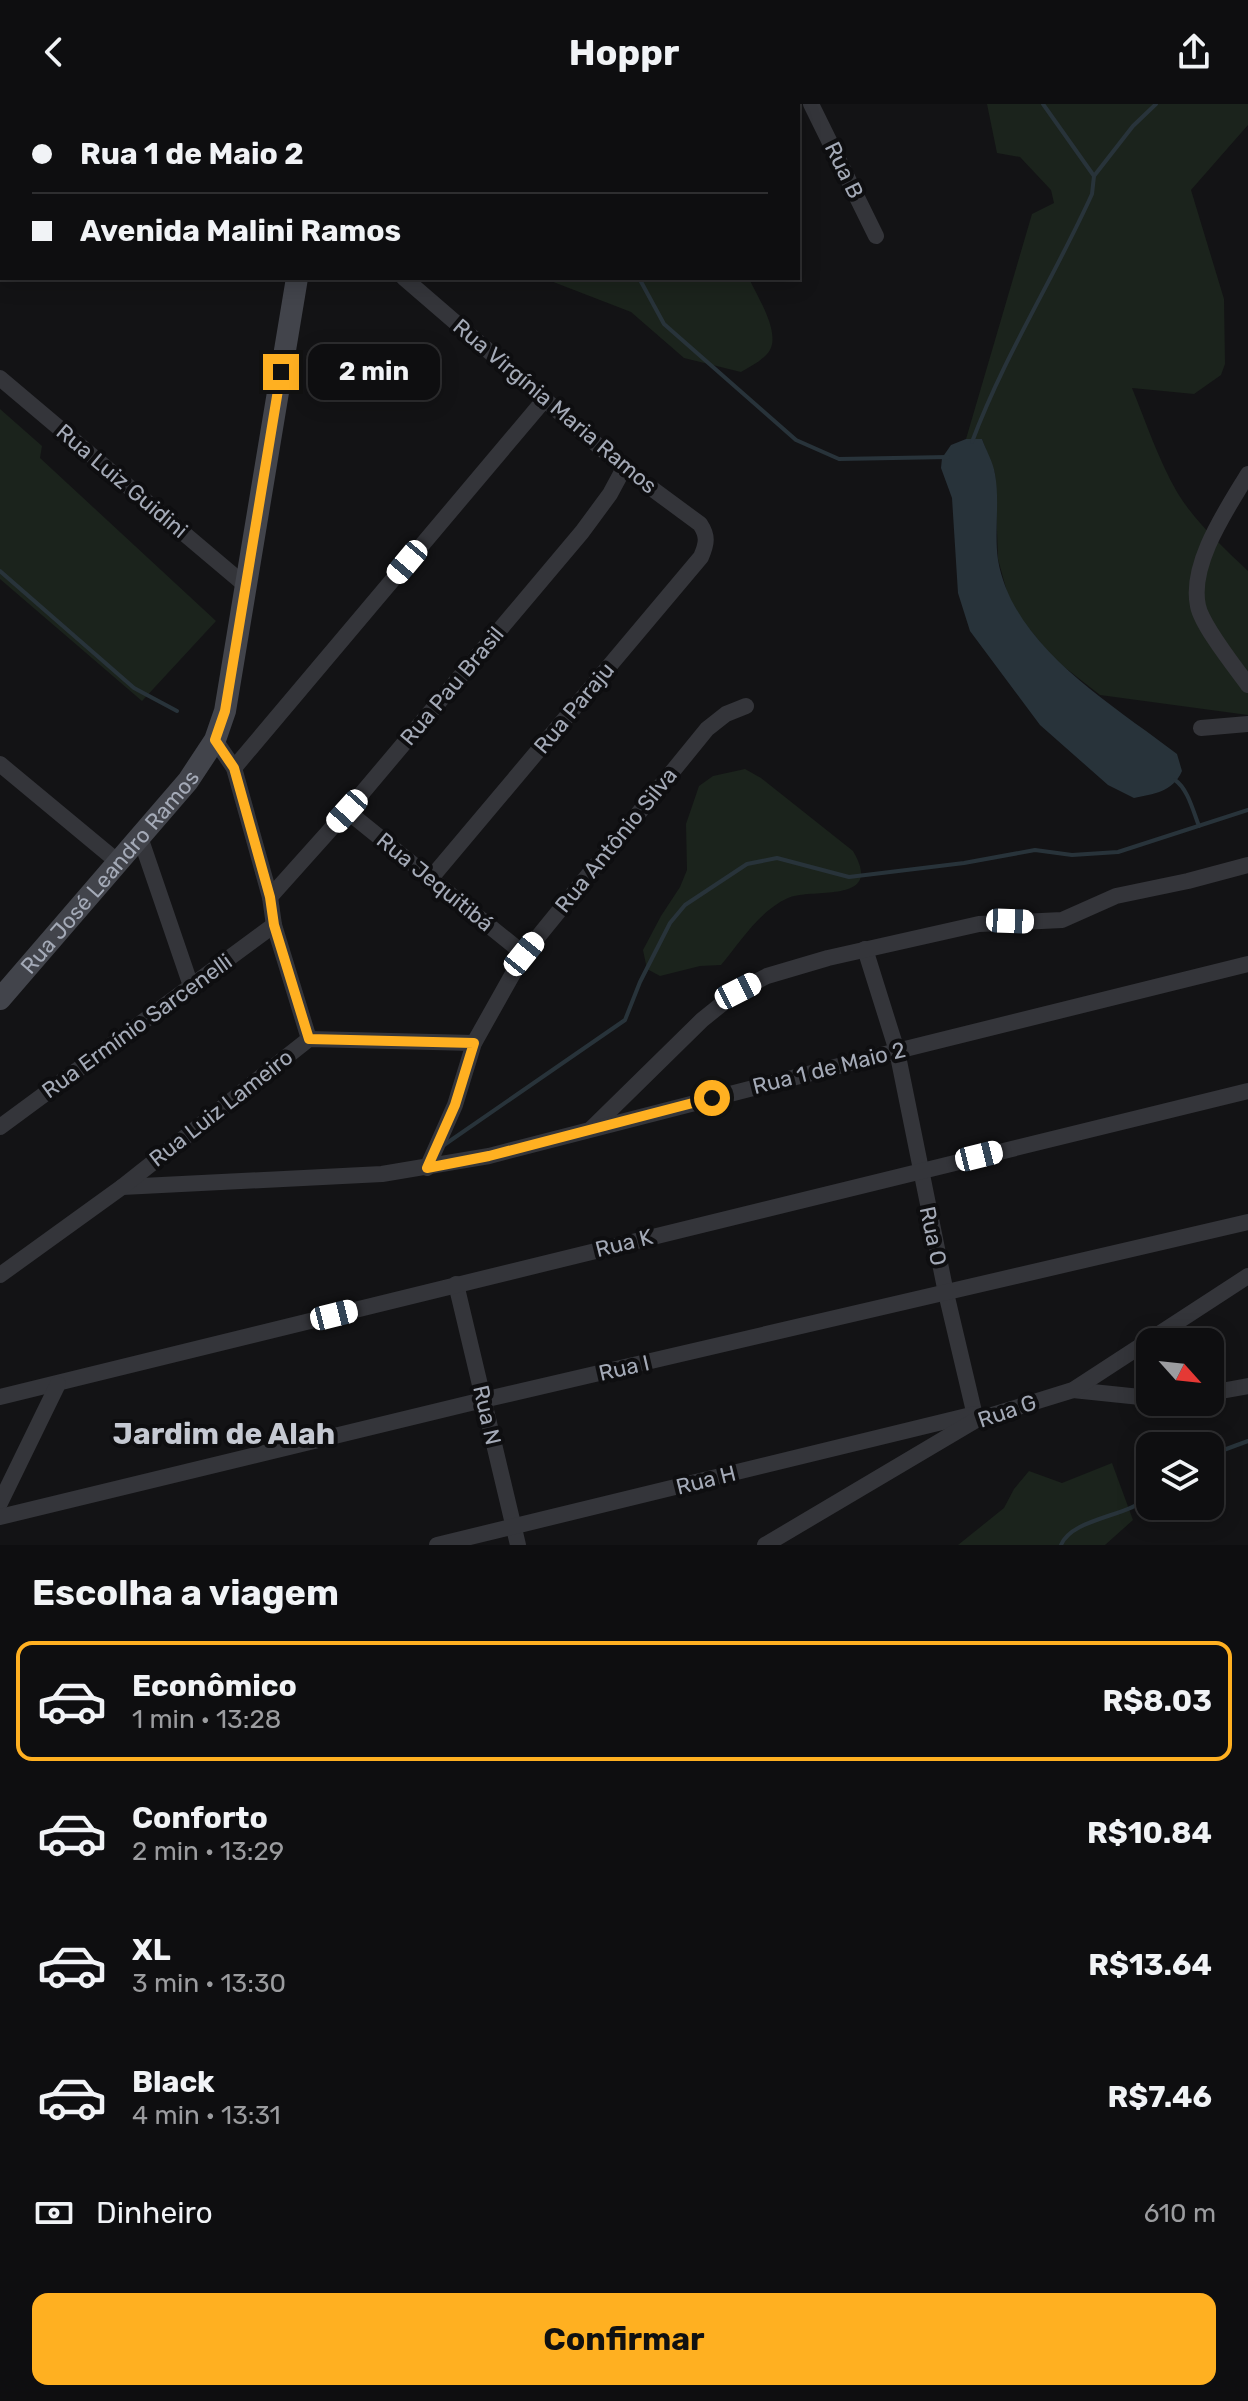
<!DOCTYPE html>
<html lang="pt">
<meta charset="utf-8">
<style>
:root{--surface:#0e0e10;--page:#1c1c1e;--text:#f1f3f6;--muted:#9b9c9f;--line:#2e2e30;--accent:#ffb021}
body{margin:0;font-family:Rubik,sans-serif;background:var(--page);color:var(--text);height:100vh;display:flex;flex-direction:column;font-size:30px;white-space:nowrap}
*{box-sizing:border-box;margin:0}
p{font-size:26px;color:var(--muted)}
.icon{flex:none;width:44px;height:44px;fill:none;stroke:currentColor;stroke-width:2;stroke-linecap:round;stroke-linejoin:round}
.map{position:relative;height:1441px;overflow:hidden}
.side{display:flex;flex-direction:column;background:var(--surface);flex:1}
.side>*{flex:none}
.hud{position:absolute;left:0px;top:0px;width:800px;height:176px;box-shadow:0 4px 20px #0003,0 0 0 2px var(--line);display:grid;align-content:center;height:176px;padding:0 32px;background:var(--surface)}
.needle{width:52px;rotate:117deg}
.tools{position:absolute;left:1136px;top:1224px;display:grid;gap:16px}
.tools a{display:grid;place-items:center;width:88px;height:88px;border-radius:16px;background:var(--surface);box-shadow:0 4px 20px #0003,0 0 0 2px var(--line);font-size:40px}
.end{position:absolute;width:36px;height:36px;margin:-18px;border:10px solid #ffb021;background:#111;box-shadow:0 0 0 4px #111}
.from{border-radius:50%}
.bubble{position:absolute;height:56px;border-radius:16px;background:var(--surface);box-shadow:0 4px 20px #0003,0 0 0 2px var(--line);font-size:26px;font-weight:700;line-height:56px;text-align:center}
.car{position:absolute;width:24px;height:48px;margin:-24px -12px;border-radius:10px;box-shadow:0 0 6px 2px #0007;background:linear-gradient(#fff 24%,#345 0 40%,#fff 0 76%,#345 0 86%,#fff 0)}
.hud b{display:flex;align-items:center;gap:28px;height:76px;font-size:30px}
.hud b+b{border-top:2px solid var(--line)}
.hud i{width:20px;height:20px;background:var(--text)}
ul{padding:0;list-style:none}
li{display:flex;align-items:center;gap:24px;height:120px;margin:0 16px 12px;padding:0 16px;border:4px solid transparent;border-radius:16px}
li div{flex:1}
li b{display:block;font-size:30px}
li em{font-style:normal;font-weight:700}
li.active{border-color:var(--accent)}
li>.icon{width:72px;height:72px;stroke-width:1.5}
h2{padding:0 32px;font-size:36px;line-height:96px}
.pay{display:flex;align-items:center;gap:20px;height:88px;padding:0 32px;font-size:30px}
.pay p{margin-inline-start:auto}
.primary-button{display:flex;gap:16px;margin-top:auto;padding:16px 32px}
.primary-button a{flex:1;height:92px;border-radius:16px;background:var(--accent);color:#111;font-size:32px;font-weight:700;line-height:92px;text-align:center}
header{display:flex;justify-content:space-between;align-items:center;height:104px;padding:0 32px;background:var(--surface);font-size:36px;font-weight:700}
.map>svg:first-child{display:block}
.green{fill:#1b231c}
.water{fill:#28333a}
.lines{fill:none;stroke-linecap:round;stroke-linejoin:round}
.stream{stroke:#28333a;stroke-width:4}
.street{stroke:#34353a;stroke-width:16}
.secondary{stroke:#42444b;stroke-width:22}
.route{stroke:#ffb021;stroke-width:10}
.labels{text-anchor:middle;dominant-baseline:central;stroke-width:8;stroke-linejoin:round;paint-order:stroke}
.street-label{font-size:22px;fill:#a4aab7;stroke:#0e0e10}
.district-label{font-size:30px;font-weight:bold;fill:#c5c9d2;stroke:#0e0e10}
</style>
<header><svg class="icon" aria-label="back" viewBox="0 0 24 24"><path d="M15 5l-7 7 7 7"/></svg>Hoppr<svg class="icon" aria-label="share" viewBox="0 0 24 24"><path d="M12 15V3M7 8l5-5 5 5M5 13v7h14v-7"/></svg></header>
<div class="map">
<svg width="1248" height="1441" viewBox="0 0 1248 1441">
<rect width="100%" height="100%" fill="#131315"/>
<!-- green -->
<g class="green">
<path d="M 0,0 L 118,0 L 2,2 L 0,94 Z"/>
<path d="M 496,0 L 666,0 L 667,2 L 496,2 Z"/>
<path d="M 987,0 L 1248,0 L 1248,21 L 1191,86 L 1224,195 L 1225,260 L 1221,271 L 1194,290 L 1132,284 C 1146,318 1158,355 1177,388 C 1195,418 1223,443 1248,467 L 1248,611 L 1100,591 L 1054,555 L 1017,510 L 1007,488 L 998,455 L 995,369 L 982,335 L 966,335 L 1032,110 L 1054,99 L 1051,86 L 1020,53 L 997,49 Z"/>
<path d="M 543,174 L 749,174 C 757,193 784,232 767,250 C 760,258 749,263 741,268 L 684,254 L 631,208 Z"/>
<path d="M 0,305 L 42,342 L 40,354 L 216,517 L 142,597 L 0,475 Z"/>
<path d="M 745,665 L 761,674 L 853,747 C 885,801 813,783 788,794 C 759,807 741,837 721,861 L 700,862 L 660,872 L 647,865 L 643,846 L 661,812 L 680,783 L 687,766 L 686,720 L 699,682 L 713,672 Z"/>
<path d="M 1112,1359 L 1133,1416 L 1105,1441 L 958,1441 L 1004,1404 L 1014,1385 L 1029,1367 L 1062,1379 Z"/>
</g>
<!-- water -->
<path class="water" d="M 966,335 L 982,335 C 986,346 993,358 995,370 C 1000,398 994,428 998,456 C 1013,543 1112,600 1177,650 L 1182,667 C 1173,688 1153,690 1134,694 L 1108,681 L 1040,621 L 970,527 L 958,489 L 952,394 L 941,364 L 942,354 L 951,341 Z"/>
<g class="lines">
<!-- stream -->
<g class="stream">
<path d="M 547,2 L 548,0"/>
<path d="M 1094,72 L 1133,22 L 1156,0"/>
<path d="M 639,174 L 664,220 L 796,336 L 839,355 L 948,353"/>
<path d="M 972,338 C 1004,252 1054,174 1092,90 L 1094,72 L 1043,0"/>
<path d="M 0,467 L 134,584 L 177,607"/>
<path d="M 1175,676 C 1188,685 1193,707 1199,722"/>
<path d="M 444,1041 L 625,916 L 640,878 L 670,819 L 685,801 L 747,760 L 777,754 L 849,773 L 964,759 L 1035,746 L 1072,751 L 1118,748 L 1248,706"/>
<path d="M 1210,1351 L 1248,1337"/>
<path d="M 1061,1441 C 1072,1414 1128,1413 1150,1392"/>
</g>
<!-- street -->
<g class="street">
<path d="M 202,0 L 204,2"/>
<path d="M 811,0 L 876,132"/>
<path d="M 404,174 L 624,364 L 700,420 C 708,432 707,439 701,453 L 431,774"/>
<path d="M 0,274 L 245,481"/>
<path d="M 1248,370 C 1227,405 1189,460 1198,502 C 1202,522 1235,563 1248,581"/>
<path d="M 1201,624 L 1248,620"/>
<path d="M 215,636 L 234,664 L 270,793 L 274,821 L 309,935"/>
<path d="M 0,660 L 118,758"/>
<path d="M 234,664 L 545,295"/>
<path d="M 347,707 L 524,850"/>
<path d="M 140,733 L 191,882"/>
<path d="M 270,793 L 347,707 L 582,428 L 610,390 L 624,364"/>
<path d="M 865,845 L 897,947 L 946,1189 L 976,1316"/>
<path d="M 0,1023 L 274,821"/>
<path d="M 591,1025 L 702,916 L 738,887 L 767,872 L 828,854 L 979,820 L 1062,816 L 1116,792 L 1188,777 L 1248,761"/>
<path d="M 427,1064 L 455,1001 L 474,939 L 524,850 L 707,625 L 726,610 L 746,602"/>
<path d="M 122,1083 L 382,1070 L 489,1052 L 897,947 L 1248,860"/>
<path d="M 0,1171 L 122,1083 L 309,935 L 474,939"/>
<path d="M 456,1180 L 518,1441"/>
<path d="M 1073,1286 L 1150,1294"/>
<path d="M 1210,1289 L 1248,1282"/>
<path d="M 0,1293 L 1248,987"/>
<path d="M 0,1399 L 58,1280"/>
<path d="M 0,1413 L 483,1296 L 1248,1118"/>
<path d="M 437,1441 L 975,1310"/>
<path d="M 765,1441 L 976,1316 L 1073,1286 L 1248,1172"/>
</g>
<!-- secondary -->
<g class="secondary">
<path d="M 320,2 L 320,0"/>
<path id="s1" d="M 0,895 L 188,677 L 215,636 L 225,607 L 297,174"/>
</g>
</g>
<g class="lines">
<!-- route -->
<path class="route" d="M 281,268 L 225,607 L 215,636 L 234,664 L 270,793 L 274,821 L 309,935 L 474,939 L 455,1001 L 427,1064 L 489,1052 L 712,994"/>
</g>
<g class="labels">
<!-- street labels -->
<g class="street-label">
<text transform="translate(844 66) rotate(64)">Rua B</text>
<text transform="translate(555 302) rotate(40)">Rua Virgínia Maria Ramos</text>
<text transform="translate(122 377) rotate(40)">Rua Luiz Guidini</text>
<text transform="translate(452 582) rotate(-50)">Rua Pau Brasil</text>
<text transform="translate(574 604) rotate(-50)">Rua Paraju</text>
<text transform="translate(616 736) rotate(-51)">Rua Antônio Silva</text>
<text stroke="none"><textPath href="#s1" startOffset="168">Rua José Leandro Ramos</textPath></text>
<text transform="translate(435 778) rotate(39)">Rua Jequitibá</text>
<text transform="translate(137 922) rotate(-36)">Rua Ermínio Sarcenelli</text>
<text transform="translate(829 964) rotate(-14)">Rua 1 de Maio 2</text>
<text transform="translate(221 1004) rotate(-38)">Rua Luiz Lameiro</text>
<text transform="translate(933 1132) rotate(78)">Rua O</text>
<text transform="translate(624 1139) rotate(-14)">Rua K</text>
<text transform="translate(624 1264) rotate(-13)">Rua I</text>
<text transform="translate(1007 1307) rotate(-19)">Rua G</text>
<text transform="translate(487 1311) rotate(77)">Rua N</text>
<text transform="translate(706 1376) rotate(-14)">Rua H</text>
</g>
<!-- district labels -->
<g class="district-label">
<text x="224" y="1330">Jardim de Alah</text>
</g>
</g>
</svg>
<div class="tools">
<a><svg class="needle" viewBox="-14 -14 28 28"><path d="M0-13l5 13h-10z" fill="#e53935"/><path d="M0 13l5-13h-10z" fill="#9b9c9f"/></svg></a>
<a><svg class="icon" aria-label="layers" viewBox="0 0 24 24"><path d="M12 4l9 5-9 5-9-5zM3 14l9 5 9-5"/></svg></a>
</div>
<i class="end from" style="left:712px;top:994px"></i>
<i class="end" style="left:281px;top:268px"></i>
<div class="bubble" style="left:308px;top:240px;width:132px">2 min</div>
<i class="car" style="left:407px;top:458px;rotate:220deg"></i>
<i class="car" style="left:347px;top:707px;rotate:222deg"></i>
<i class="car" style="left:1010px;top:817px;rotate:92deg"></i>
<i class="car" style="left:524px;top:850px;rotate:39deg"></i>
<i class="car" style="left:738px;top:887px;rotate:63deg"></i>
<i class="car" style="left:979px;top:1052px;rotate:76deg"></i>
<i class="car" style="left:334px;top:1211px;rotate:76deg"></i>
<div class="hud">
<b><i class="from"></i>Rua 1 de Maio 2</b>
<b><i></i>Avenida Malini Ramos</b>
</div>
</div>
<section class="side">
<h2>Escolha a viagem</h2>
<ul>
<li class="active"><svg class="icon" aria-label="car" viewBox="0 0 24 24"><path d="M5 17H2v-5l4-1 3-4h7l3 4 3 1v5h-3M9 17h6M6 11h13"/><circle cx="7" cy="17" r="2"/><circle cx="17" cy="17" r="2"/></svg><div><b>Econômico</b><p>1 min · 13:28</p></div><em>R$8.03</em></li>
<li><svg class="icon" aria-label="car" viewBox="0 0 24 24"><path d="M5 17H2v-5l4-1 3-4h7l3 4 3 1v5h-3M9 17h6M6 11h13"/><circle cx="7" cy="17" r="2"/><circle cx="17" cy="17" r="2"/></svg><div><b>Conforto</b><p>2 min · 13:29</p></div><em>R$10.84</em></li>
<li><svg class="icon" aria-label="car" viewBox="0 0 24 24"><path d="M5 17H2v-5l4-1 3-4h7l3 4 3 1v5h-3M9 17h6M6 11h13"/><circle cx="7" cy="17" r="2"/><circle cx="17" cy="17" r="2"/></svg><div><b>XL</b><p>3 min · 13:30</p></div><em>R$13.64</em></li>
<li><svg class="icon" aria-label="car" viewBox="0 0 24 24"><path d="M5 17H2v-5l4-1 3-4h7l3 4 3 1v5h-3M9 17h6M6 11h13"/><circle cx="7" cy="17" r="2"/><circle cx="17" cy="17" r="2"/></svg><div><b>Black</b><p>4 min · 13:31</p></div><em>R$7.46</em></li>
</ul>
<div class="pay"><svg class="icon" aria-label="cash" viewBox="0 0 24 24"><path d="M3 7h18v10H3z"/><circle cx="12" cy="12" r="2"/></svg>Dinheiro<p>610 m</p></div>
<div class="primary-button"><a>Confirmar</a></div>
</section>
